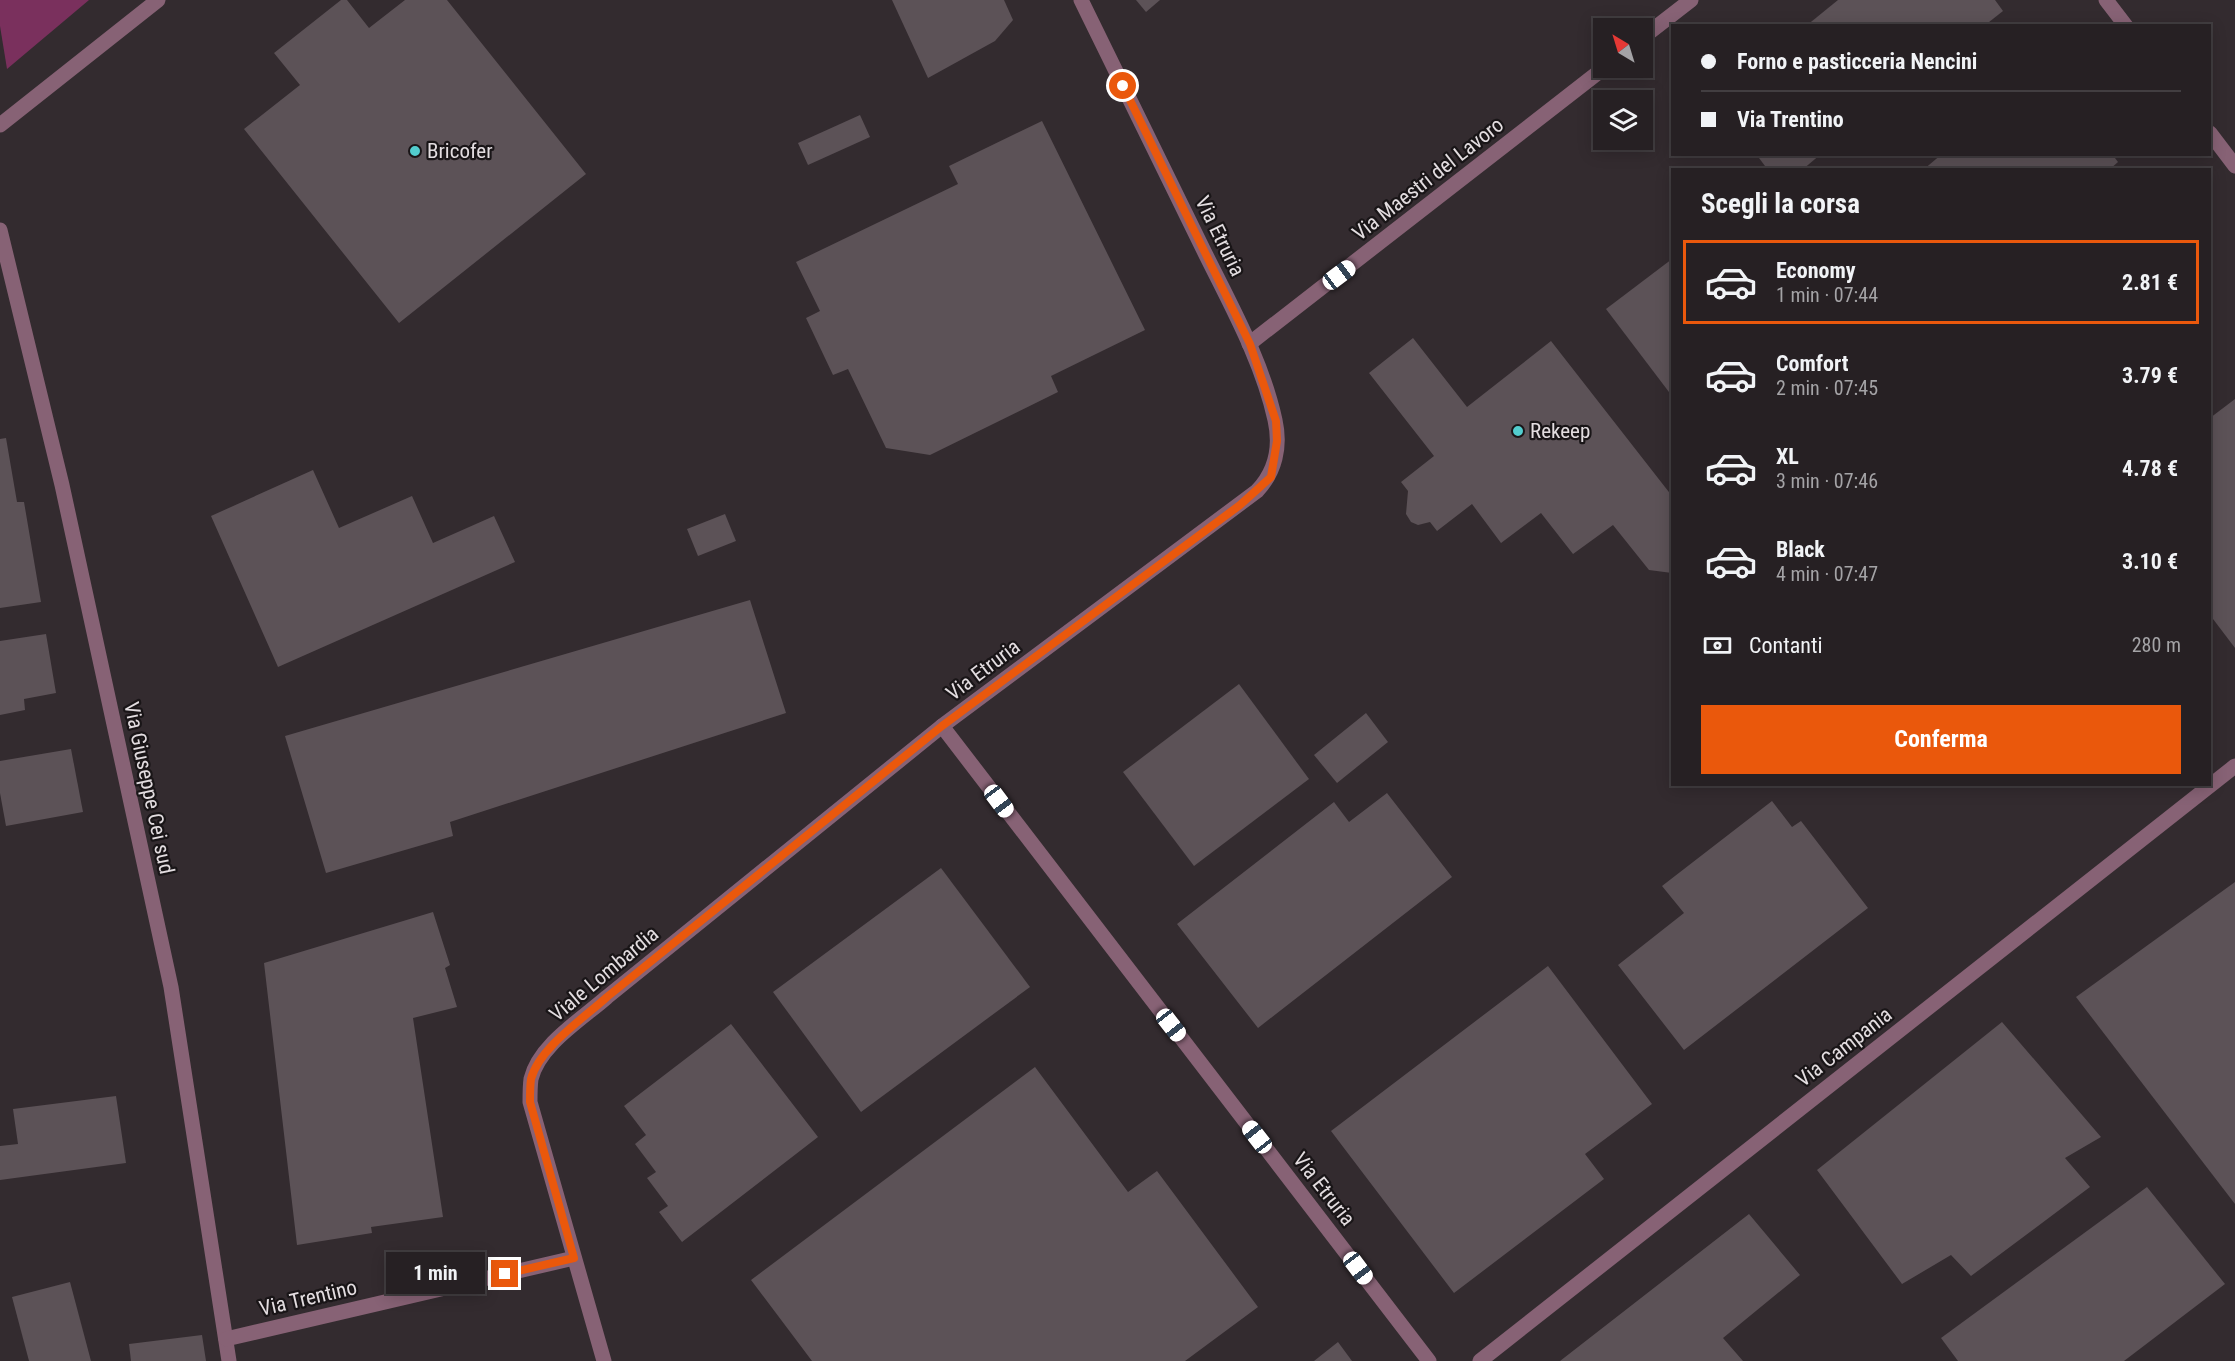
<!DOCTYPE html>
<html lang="it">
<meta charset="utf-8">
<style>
:root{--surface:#262023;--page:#2e282b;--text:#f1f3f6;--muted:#a4a3a6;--line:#423e41;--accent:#ea580c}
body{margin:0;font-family:"Roboto Condensed",sans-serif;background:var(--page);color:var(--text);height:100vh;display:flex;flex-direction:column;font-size:22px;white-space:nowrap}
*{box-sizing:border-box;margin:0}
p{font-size:20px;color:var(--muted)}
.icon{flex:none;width:33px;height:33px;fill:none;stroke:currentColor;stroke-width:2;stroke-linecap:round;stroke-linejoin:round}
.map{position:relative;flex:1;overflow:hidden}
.side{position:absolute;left:1671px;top:168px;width:540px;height:618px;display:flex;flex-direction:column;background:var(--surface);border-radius:0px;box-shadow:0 3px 15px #0003,0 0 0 2px var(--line)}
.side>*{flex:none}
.top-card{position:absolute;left:1671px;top:24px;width:540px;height:132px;border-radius:0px;box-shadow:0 3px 15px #0003,0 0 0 2px var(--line);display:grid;align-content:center;height:132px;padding:0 30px;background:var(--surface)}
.needle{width:39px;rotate:322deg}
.fabs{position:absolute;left:1593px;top:18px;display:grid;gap:12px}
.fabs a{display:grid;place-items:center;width:60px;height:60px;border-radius:0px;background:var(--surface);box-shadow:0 3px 15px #0003,0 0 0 2px var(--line);font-size:30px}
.end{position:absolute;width:27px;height:27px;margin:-14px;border:8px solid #ea580c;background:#fff;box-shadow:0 0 0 3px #fff}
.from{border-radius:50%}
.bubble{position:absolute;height:42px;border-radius:0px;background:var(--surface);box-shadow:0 3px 15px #0003,0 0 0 2px var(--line);font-size:20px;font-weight:700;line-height:42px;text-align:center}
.car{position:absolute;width:18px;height:36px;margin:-18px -9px;border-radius:8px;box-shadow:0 0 4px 2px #0007;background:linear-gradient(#fff 24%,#345 0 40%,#fff 0 76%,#345 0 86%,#fff 0)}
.top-card b{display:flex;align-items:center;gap:21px;height:57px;font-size:22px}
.top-card b+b{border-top:2px solid var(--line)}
.top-card i{width:15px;height:15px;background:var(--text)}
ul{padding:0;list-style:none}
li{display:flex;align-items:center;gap:18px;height:84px;margin:0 12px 9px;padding:0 18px;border:3px solid transparent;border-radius:0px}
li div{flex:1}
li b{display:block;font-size:22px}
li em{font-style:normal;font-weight:700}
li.active{border-color:var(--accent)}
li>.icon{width:54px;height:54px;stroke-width:1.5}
h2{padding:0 30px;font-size:27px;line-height:72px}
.pay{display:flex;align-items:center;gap:15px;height:66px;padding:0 30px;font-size:22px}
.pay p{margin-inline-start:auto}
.cta{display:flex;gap:12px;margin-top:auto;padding:12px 30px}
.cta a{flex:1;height:69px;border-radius:0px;background:var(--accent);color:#fff;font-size:24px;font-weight:700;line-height:69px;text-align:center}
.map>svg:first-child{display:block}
.green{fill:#7a305d}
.building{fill:#5c5257}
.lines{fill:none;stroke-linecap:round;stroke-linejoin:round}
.minor{stroke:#876275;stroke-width:15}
.route{stroke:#ea580c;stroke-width:8}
.poi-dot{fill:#52cdce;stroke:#191517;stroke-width:2}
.labels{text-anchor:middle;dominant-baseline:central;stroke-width:4.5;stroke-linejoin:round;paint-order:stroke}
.poi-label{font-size:21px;fill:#e3dde0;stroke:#191517;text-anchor:start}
.street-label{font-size:21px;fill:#e3dde0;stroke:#191517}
</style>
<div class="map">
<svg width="2235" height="1361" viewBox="0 0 2235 1361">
<rect width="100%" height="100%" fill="#332b2f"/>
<!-- green -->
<path class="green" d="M 0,0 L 89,0 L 7,69 L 0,26 Z"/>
<!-- building -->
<g class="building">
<path d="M 341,0 L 347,0 L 369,28 L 405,0 L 447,0 L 586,174 L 399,323 L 244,129 L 300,85 L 274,53 Z"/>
<path d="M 892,0 L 1004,0 L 1013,20 L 995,41 L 928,78 Z"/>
<path d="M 1136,0 L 1160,0 L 1146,12 Z"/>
<path d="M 1838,0 L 1995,0 L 2003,11 L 1984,26 L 1806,26 Z"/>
<path d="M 860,115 L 870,137 L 808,165 L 798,143 Z"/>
<path d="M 1042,121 L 1145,330 L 1051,376 L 1058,392 L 930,455 L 886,448 L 848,369 L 833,375 L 806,318 L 820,311 L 796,262 L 958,184 L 949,166 Z"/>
<path d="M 1756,154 L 1821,154 L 1802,170 L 1768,170 Z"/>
<path d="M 1942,154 L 2112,154 L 2118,162 L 2109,170 L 1923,170 Z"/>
<path d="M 1672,259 L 1672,396 L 1606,309 Z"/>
<path d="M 1413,338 L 1467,407 L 1551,341 L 1672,496 L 1672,573 L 1649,570 L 1613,525 L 1573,554 L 1541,513 L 1501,543 L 1472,504 L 1437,531 L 1430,522 L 1418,525 L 1411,522 L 1406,514 L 1408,491 L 1401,482 L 1434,456 L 1369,373 Z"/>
<path d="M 2235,399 L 2235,648 L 2210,615 L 2210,418 Z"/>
<path d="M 6,438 L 17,502 L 24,502 L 41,602 L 0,608 L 0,439 Z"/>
<path d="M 313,470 L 339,528 L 412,496 L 433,543 L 494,516 L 515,562 L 278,667 L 211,516 Z"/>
<path d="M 725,514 L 736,541 L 698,556 L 687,529 Z"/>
<path d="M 750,600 L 786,713 L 450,822 L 453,836 L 326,873 L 285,736 Z"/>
<path d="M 46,634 L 56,693 L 24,699 L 25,710 L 0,715 L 0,641 Z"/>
<path d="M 1239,684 L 1309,779 L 1194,866 L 1123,772 Z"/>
<path d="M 1366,713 L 1388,742 L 1337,783 L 1314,755 Z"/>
<path d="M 71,749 L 83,812 L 6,826 L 0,793 L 0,761 Z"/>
<path d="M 1387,793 L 1452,877 L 1258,1028 L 1177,924 L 1334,802 L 1349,822 Z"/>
<path d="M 1772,801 L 1792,827 L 1801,821 L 1868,908 L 1684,1050 L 1618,965 L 1684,913 L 1662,886 Z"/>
<path d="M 941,868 L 1030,987 L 861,1112 L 773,992 Z"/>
<path d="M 2235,882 L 2235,1204 L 2076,997 Z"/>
<path d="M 433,912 L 450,965 L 445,968 L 457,1007 L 413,1018 L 443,1217 L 371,1227 L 372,1233 L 297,1245 L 264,963 Z"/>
<path d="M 1548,966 L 1652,1104 L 1585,1154 L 1604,1179 L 1454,1293 L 1331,1131 Z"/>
<path d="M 2002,1022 L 2101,1137 L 2065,1158 L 2090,1187 L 1971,1276 L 1951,1255 L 1902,1284 L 1817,1170 Z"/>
<path d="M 731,1024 L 818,1137 L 682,1242 L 659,1212 L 668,1206 L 647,1178 L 656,1172 L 635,1144 L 646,1135 L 624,1106 Z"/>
<path d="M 1035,1067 L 1128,1192 L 1157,1171 L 1258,1307 L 1185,1361 L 812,1361 L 751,1280 Z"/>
<path d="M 116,1096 L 126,1163 L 0,1180 L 0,1146 L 18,1144 L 13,1109 Z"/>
<path d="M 2147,1187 L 2225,1284 L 2124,1361 L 1958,1361 L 1941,1338 Z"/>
<path d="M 1749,1214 L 1800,1275 L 1723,1338 L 1743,1361 L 1560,1361 Z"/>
<path d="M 70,1282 L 91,1361 L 29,1361 L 12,1297 Z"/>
<path d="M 202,1335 L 206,1361 L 131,1361 L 129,1344 Z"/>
<path d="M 1338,1342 L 1352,1361 L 1314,1361 Z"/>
</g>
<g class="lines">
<!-- minor -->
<g class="minor">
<path d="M 1081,0 C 1122,83 1162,166 1203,249 C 1230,304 1262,360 1275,420 C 1281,447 1275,472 1257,491 L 942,726 L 1429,1361"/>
<path d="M 2106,0 L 2126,26"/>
<path d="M 1642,38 L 1691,0"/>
<path d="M 0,125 L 158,0"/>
<path d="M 2210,133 L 2235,166"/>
<path d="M 0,230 L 62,485 L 171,987 L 229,1361"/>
<path d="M 1249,344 L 1604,68"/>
<path d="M 226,1339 L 574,1258"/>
<path d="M 604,1361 L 530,1102 C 530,1095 530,1086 531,1079 C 539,1045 582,1019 607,997 L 942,726"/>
<path d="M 1480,1361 L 2235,766"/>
</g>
</g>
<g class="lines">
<!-- route -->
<path class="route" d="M 505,1274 L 574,1258 L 530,1102 C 530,1095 530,1086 531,1079 C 539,1048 584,1018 607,997 L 942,726 L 1240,505 L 1271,477 L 1277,441 L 1276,421 L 1250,344 L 1123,86"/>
</g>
<!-- markers -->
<g class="poi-dot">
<circle cx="415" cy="151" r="6"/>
<circle cx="1518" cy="431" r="6"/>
</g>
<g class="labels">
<!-- poi labels -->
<g class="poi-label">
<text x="427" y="151">Bricofer</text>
<text x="1530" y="431">Rekeep</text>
</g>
<!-- street labels -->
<g class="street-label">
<text transform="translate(1428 179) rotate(-38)">Via Maestri del Lavoro</text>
<text transform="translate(1220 236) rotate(64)">Via Etruria</text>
<text transform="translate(983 670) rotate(-37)">Via Etruria</text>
<text transform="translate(149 788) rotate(78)">Via Giuseppe Cei sud</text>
<text transform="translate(604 974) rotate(-40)">Viale Lombardia</text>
<text transform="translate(1844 1047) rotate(-38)">Via Campania</text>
<text transform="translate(1324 1189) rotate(52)">Via Etruria</text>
<text transform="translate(308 1298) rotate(-13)">Via Trentino</text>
</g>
</g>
</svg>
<div class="fabs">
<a><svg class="needle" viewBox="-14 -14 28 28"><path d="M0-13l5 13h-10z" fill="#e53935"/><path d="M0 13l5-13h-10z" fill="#a4a3a6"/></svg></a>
<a><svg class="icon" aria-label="layers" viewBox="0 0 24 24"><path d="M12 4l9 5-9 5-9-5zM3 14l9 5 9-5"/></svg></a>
</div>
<i class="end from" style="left:1123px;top:86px"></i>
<i class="end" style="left:505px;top:1274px"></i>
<div class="bubble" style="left:386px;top:1252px;width:99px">1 min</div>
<i class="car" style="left:1339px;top:275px;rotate:53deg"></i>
<i class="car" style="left:999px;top:801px;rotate:143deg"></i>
<i class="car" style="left:1171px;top:1025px;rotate:142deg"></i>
<i class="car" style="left:1257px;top:1137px;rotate:322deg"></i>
<i class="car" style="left:1358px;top:1268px;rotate:143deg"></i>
<div class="top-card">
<b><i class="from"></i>Forno e pasticceria Nencini</b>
<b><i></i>Via Trentino</b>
</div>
<section class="side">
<h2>Scegli la corsa</h2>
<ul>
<li class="active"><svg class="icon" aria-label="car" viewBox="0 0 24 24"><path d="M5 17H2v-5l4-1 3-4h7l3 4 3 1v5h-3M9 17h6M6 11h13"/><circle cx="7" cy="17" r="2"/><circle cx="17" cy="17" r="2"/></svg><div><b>Economy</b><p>1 min · 07:44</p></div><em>2.81 €</em></li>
<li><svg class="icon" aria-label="car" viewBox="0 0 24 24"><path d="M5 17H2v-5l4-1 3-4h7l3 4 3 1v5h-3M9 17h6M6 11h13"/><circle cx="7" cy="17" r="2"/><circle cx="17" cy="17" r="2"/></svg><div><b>Comfort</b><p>2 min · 07:45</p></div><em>3.79 €</em></li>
<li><svg class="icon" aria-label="car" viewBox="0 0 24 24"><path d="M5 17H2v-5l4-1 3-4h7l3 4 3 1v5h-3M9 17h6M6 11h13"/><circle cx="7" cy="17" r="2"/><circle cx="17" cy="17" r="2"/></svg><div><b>XL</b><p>3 min · 07:46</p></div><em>4.78 €</em></li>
<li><svg class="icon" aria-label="car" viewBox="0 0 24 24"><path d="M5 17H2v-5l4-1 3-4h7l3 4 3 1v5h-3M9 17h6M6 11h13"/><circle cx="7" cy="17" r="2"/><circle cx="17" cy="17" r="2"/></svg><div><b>Black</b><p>4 min · 07:47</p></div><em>3.10 €</em></li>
</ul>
<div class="pay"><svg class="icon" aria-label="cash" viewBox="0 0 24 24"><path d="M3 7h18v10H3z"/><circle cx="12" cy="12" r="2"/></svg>Contanti<p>280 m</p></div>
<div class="cta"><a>Conferma</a></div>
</section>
</div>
